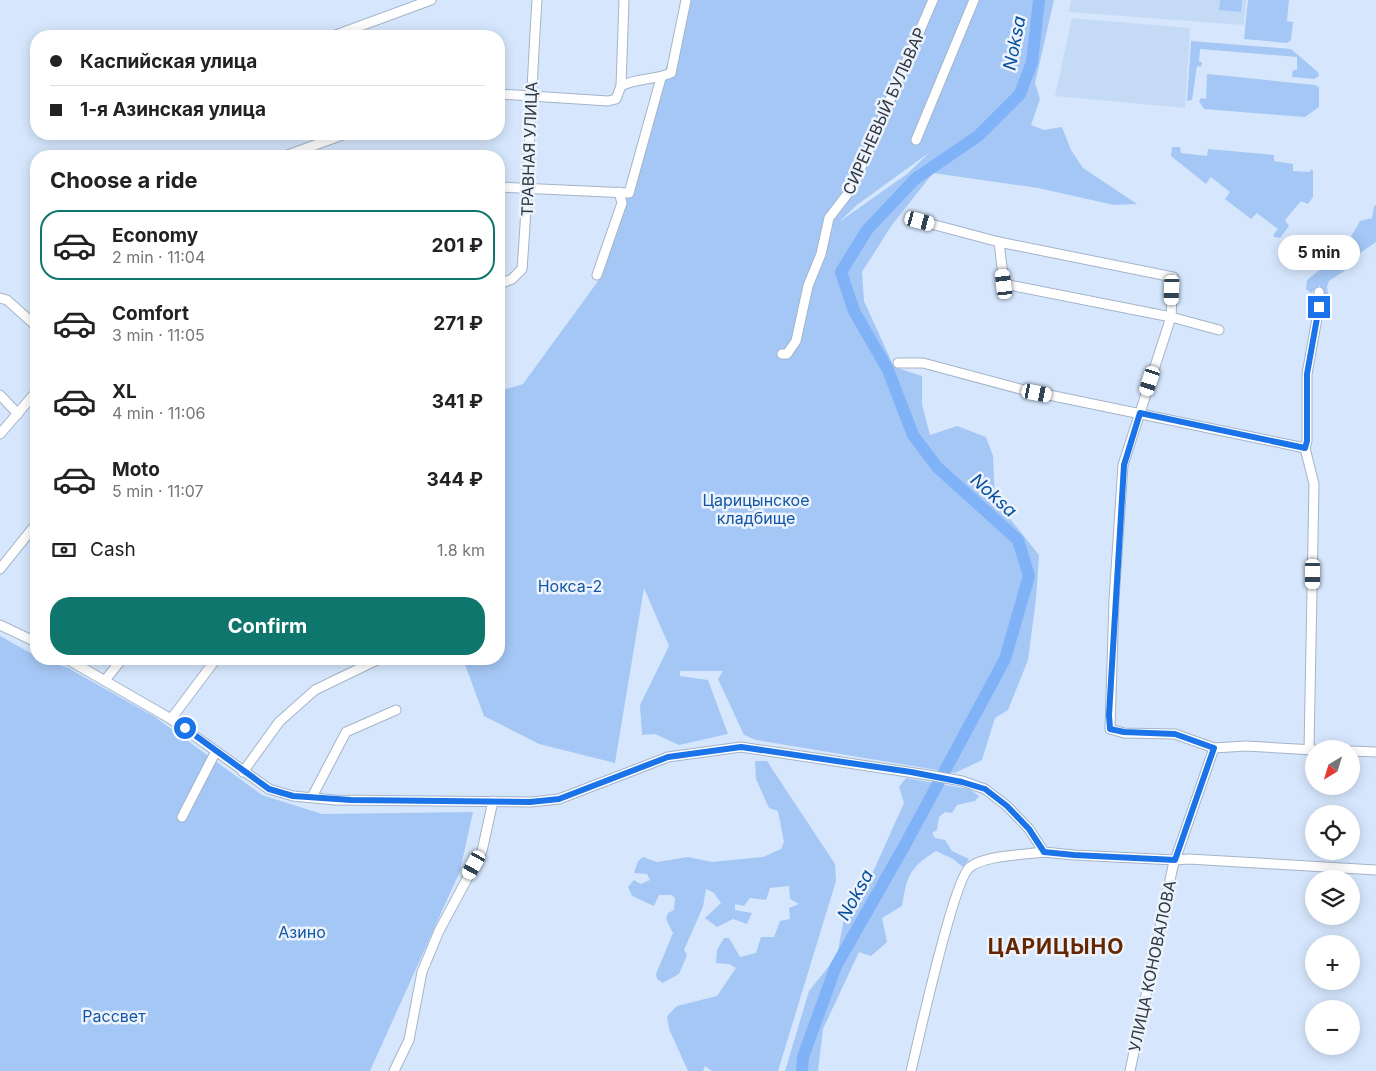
<!DOCTYPE html>
<meta charset="utf-8">
<style>
:root{--surface:#fff;--page:#f6f6f6;--text:#222;--muted:#767676;--line:#e0e0e0;--accent:#0f766e}
body{margin:0;font-family:Inter,sans-serif;background:var(--page);color:var(--text);height:100vh;display:flex;flex-direction:column;font-size:19px;white-space:nowrap}
*{box-sizing:border-box;margin:0}
p{font-size:16px;color:var(--muted)}
.icon{flex:none;width:28px;height:28px;fill:none;stroke:currentColor;stroke-width:2;stroke-linecap:round;stroke-linejoin:round}
.map{position:relative;flex:1;overflow:hidden}
.panel{position:absolute;left:30px;top:150px;width:475px;height:515px;display:flex;flex-direction:column;background:var(--surface);border-radius:20px;box-shadow:0 2px 12px #0003}
.panel>*{flex:none}
.hud{position:absolute;left:30px;top:30px;width:475px;height:110px;border-radius:20px;box-shadow:0 2px 12px #0003;display:grid;align-content:center;height:110px;padding:0 20px;background:var(--surface)}
.needle{width:32px;rotate:218deg}
.buttons{position:absolute;left:1305px;top:740px;display:grid;gap:10px}
.buttons a{display:grid;place-items:center;width:55px;height:55px;border-radius:50%;background:var(--surface);box-shadow:0 2px 12px #0003;font-size:25px}
.end{position:absolute;width:22px;height:22px;margin:-11px;border:6px solid #1a73e8;background:#fff;box-shadow:0 0 0 2px #fff}
.from{border-radius:50%}
.bubble{position:absolute;height:35px;border-radius:18px;background:var(--surface);box-shadow:0 2px 12px #0003;font-size:16px;font-weight:700;line-height:35px;text-align:center}
.car{position:absolute;width:15px;height:30px;margin:-15px -8px;border-radius:6px;box-shadow:0 0 4px 1px #0007;background:linear-gradient(#fff 24%,#345 0 40%,#fff 0 76%,#345 0 86%,#fff 0)}
.hud b{display:flex;align-items:center;gap:18px;height:48px;font-size:19px}
.hud b+b{border-top:1px solid var(--line)}
.hud i{width:12px;height:12px;background:var(--text)}
ul{padding:0;list-style:none}
li{display:flex;align-items:center;gap:15px;height:70px;margin:0 10px 8px;padding:0 10px;border:2px solid transparent;border-radius:20px}
li div{flex:1}
li b{display:block;font-size:19px}
li em{font-style:normal;font-weight:700}
li.active{border-color:var(--accent)}
li>.icon{width:45px;height:45px;stroke-width:1.5}
h2{padding:0 20px;font-size:22px;line-height:60px}
.pay{display:flex;align-items:center;gap:12px;height:55px;padding:0 20px;font-size:19px}
.pay p{margin-inline-start:auto}
.button{display:flex;gap:10px;margin-top:auto;padding:10px 20px}
.button a{flex:1;height:58px;border-radius:20px;background:var(--accent);color:#fff;font-size:20px;font-weight:700;line-height:58px;text-align:center}
.map>svg:first-child{display:block}
.built{fill:#c5daf5}
.green{fill:#a5c7f5;fill-rule:evenodd}
.lines{fill:none;stroke-linecap:round;stroke-linejoin:round}
.river{stroke:#7fb2f6;stroke-width:12}
.minor-casing{stroke:#a4b4c9;stroke-width:11}
.minor{stroke:#fff;stroke-width:9}
.route{stroke:#1a73e8;stroke-width:6}
.labels{text-anchor:middle;dominant-baseline:central;stroke-width:5;stroke-linejoin:round;paint-order:stroke}
.street-label{font-size:16px;fill:#30363f;stroke:#edf3fc}
.park-label{font-size:16px;fill:#1256a5;stroke:#edf3fc}
.water-label{font-size:18px;font-style:italic;fill:#074f9d;stroke:#edf3fc}
.district-label{font-size:21px;font-weight:bold;letter-spacing:1px;fill:#652701;stroke:#edf3fc}
</style>
<div class="map">
<svg width="1376" height="1071" viewBox="0 0 1376 1071">
<rect width="100%" height="100%" fill="#d6e7fd"/>
<!-- built -->
<g class="built">
<path d="M 1071,0 L 1246,0 L 1244,25 L 1069,12 Z"/>
<path d="M 1072,18 L 1190,28 L 1185,108 L 1055,96 Z"/>
</g>
<!-- green -->
<g class="green">
<path d="M 690,0 L 1054,0 L 1035,83 L 1040,99 L 1031,125 L 1044,130 L 1062,127 L 1071,150 L 1083,168 L 1137,204 L 1114,205 L 1038,188 L 933,173 L 892,225 L 862,272 L 864,301 L 894,367 L 922,376 L 922,404 L 930,435 L 957,426 L 986,437 L 993,456 L 995,500 L 1039,555 L 1036,599 L 1028,660 L 1008,710 L 995,718 L 982,760 L 955,773 L 756,740 L 744,735 L 718,679 L 723,671 L 680,671 L 680,676 L 708,680 L 728,734 L 679,745 L 655,734 L 642,735 L 640,705 L 669,646 L 644,588 L 615,763 L 539,744 L 484,716 L 463,659 L 499,659 L 499,391 L 523,384 L 601,277 L 664,73 ZM 930,152 L 907,174 L 839,222 L 857,205 ZM 833,226 L 833,227 L 797,336 L 828,231 Z"/>
<path d="M 1220,0 L 1242,0 L 1241,12 L 1219,10 Z"/>
<path d="M 1248,0 L 1289,0 L 1287,21 L 1293,22 L 1291,40 L 1287,43 L 1244,39 Z"/>
<path d="M 1191,41 L 1291,49 L 1318,72 L 1319,76 L 1314,79 L 1292,77 L 1293,70 L 1297,70 L 1297,57 L 1200,49 L 1199,62 L 1202,62 L 1201,67 L 1197,66 L 1192,100 L 1187,101 Z"/>
<path d="M 1207,74 L 1315,85 L 1319,87 L 1319,107 L 1305,117 L 1204,109 L 1199,101 L 1201,98 L 1206,99 Z"/>
<path d="M 1172,147 L 1180,147 L 1181,153 L 1207,156 L 1208,149 L 1274,155 L 1274,161 L 1293,164 L 1293,171 L 1310,172 L 1310,170 L 1313,170 L 1313,197 L 1308,204 L 1301,201 L 1285,220 L 1289,226 L 1280,238 L 1274,237 L 1273,235 L 1278,229 L 1257,213 L 1251,219 L 1225,199 L 1230,192 L 1211,177 L 1206,184 L 1171,156 Z"/>
<path d="M 1376,205 L 1376,242 L 1353,258 L 1347,269 L 1329,281 L 1327,287 L 1329,301 L 1322,302 L 1320,285 L 1311,293 L 1306,289 L 1307,280 L 1342,252 L 1360,221 L 1372,218 L 1374,206 Z"/>
<path d="M 0,636 L 36,656 L 36,659 L 43,659 L 68,668 L 155,717 L 262,795 L 322,814 L 473,812 L 460,871 L 370,1071 L 0,1071 Z"/>
<path d="M 755,761 L 767,761 L 835,864 L 836,881 L 778,1071 L 712,1071 L 705,1066 L 703,1071 L 688,1071 L 669,1029 L 667,1016 L 677,1006 L 717,996 L 736,968 L 729,964 L 716,963 L 717,950 L 724,938 L 729,938 L 740,957 L 756,953 L 761,937 L 774,937 L 780,921 L 790,919 L 789,908 L 799,904 L 790,899 L 789,886 L 770,888 L 766,900 L 750,898 L 744,906 L 735,904 L 735,910 L 752,913 L 747,924 L 733,919 L 717,927 L 705,918 L 721,903 L 714,893 L 706,889 L 703,907 L 684,950 L 687,955 L 679,974 L 663,983 L 657,979 L 656,974 L 673,933 L 666,919 L 668,913 L 674,910 L 675,898 L 672,895 L 659,895 L 654,906 L 632,896 L 628,887 L 634,880 L 641,884 L 650,880 L 647,874 L 634,873 L 638,861 L 643,857 L 657,862 L 688,857 L 712,862 L 763,857 L 781,849 L 784,842 L 778,811 L 769,808 L 756,779 Z"/>
<path d="M 906,778 L 969,789 L 979,796 L 975,801 L 957,805 L 952,813 L 945,812 L 939,817 L 937,830 L 932,833 L 935,838 L 945,840 L 952,851 L 969,859 L 963,867 L 953,859 L 936,851 C 909,868 907,876 902,906 L 882,918 L 887,942 L 871,956 L 859,952 L 823,1029 L 818,1071 L 785,1071 L 809,991 L 837,956 L 849,892 L 868,883 L 904,803 L 899,787 Z"/>
</g>
<g class="lines">
<!-- river -->
<path class="river" d="M 802,1071 L 803,1057 L 836,966 L 906,843 L 1005,659 L 1029,576 L 1018,540 L 937,467 L 913,435 L 888,370 L 854,311 L 841,272 L 867,230 L 915,179 L 978,136 L 1020,94 L 1032,62 L 1039,0"/>
<defs>
<g id="minor">
<path d="M 333,36 L 431,0"/>
<path d="M 621,86 C 637,78 655,80 671,73 L 686,0"/>
<path d="M 499,94 L 608,101 L 616,99 L 621,86 L 624,0"/>
<path d="M 916,140 L 974,0"/>
<path d="M 285,156 L 345,134"/>
<path d="M 499,187 L 629,193 L 661,78"/>
<path d="M 920,221 L 999,242 L 1173,277 L 1171,317 L 1123,465 L 1114,600 L 1110,729 L 1124,733 L 1175,734 L 1214,748 L 1246,746 L 1314,750"/>
<path d="M 999,242 L 1004,284 L 1171,317 L 1219,330"/>
<path d="M 597,275 L 622,203 L 619,192"/>
<path d="M 499,284 L 512,279 L 522,269 C 529,179 531,90 537,0"/>
<path d="M 0,298 L 7,300 L 36,326"/>
<path d="M 782,354 L 787,354 L 796,341 L 808,286 L 821,254 L 829,218 L 852,188 L 933,0"/>
<path d="M 898,363 L 923,363 L 1020,389 L 1305,448"/>
<path d="M 0,395 L 18,414"/>
<path d="M 0,434 L 36,392"/>
<path d="M 0,569 L 36,524"/>
<path d="M 0,625 L 36,642"/>
<path d="M 67,659 L 171,719 L 269,789 L 293,796 L 335,800 L 531,802 L 559,799 L 668,757 L 741,747 L 928,775 L 962,781 L 985,789 L 1007,806 L 1029,829 L 1044,852 L 1074,855 L 1175,860 L 1189,859 L 1376,870"/>
<path d="M 106,679 L 122,659"/>
<path d="M 171,719 L 216,659"/>
<path d="M 1309,750 L 1314,484 L 1305,448 L 1307,441 L 1307,374 L 1319,307 L 1319,292"/>
<path d="M 1351,751 L 1376,752"/>
<path d="M 243,772 L 279,722 L 315,690 L 379,659"/>
<path d="M 312,797 L 346,732 L 396,710"/>
<path d="M 182,817 L 216,751"/>
<path d="M 394,1071 L 409,1040 L 422,972 L 439,931 L 482,851 L 493,801"/>
<path d="M 911,1071 C 918,1042 954,878 970,867 C 986,855 1023,855 1044,852"/>
<path d="M 1130,1071 L 1173,866 L 1214,748"/>
</g>
</defs>
<!-- minor casing -->
<use href="#minor" class="minor-casing"/>
<!-- minor -->
<use href="#minor" class="minor"/>
</g>
<g class="lines">
<!-- route -->
<path class="route" d="M 185,728 L 269,789 L 293,796 L 351,800 L 530,802 L 559,799 L 668,757 L 741,747 L 911,772 L 962,782 L 985,789 L 1007,806 L 1029,829 L 1044,852 L 1074,855 L 1175,860 L 1214,748 L 1175,734 L 1124,732 L 1110,729 L 1109,715 L 1124,465 L 1140,413 L 1305,448 L 1307,441 L 1307,374 L 1319,307"/>
</g>
<g class="labels">
<!-- street labels -->
<g class="street-label">
<text transform="translate(884 111) rotate(-66)">СИРЕНЕВЫЙ БУЛЬВАР</text>
<text transform="translate(529 149) rotate(-88)">ТРАВНАЯ УЛИЦА</text>
<text transform="translate(1152 966) rotate(-78)">УЛИЦА КОНОВАЛОВА</text>
</g>
<!-- park labels -->
<g class="park-label">
<text x="756" y="500">Царицынское<tspan x="756" dy="18">кладбище</tspan></text>
<text x="570" y="586">Нокса-2</text>
<text x="302" y="932">Азино</text>
<text x="114" y="1016">Рассвет</text>
</g>
<!-- water labels -->
<g class="water-label">
<text transform="translate(1014 43) rotate(-79)">Noksa</text>
<text transform="translate(994 495) rotate(42)">Noksa</text>
<text transform="translate(855 895) rotate(-61)">Noksa</text>
</g>
<!-- district labels -->
<g class="district-label">
<text x="1056" y="946">ЦАРИЦЫНО</text>
</g>
</g>
</svg>
<div class="buttons">
<a><svg class="needle" viewBox="-14 -14 28 28"><path d="M0-13l5 13h-10z" fill="#e53935"/><path d="M0 13l5-13h-10z" fill="#767676"/></svg></a>
<a><svg class="icon" aria-label="locate" viewBox="0 0 24 24"><circle cx="12" cy="12" r="6"/><path d="M12 2v4M12 18v4M2 12h4M18 12h4"/></svg></a>
<a><svg class="icon" aria-label="layers" viewBox="0 0 24 24"><path d="M12 4l9 5-9 5-9-5zM3 14l9 5 9-5"/></svg></a>
<a>+</a>
<a>−</a>
</div>
<i class="end from" style="left:185px;top:728px"></i>
<i class="end" style="left:1319px;top:307px"></i>
<div class="bubble" style="left:1278px;top:235px;width:82px">5 min</div>
<i class="car" style="left:920px;top:221px;rotate:105deg"></i>
<i class="car" style="left:1004px;top:284px;rotate:353deg"></i>
<i class="car" style="left:1172px;top:290px;rotate:182deg"></i>
<i class="car" style="left:1150px;top:381px;rotate:198deg"></i>
<i class="car" style="left:1037px;top:393px;rotate:101deg"></i>
<i class="car" style="left:1313px;top:574px;rotate:180deg"></i>
<i class="car" style="left:474px;top:865px;rotate:209deg"></i>
<div class="hud">
<b><i class="from"></i>Каспийская улица</b>
<b><i></i>1-я Азинская улица</b>
</div>
<section class="panel">
<h2>Choose a ride</h2>
<ul>
<li class="active"><svg class="icon" aria-label="car" viewBox="0 0 24 24"><path d="M5 17H2v-5l4-1 3-4h7l3 4 3 1v5h-3M9 17h6M6 11h13"/><circle cx="7" cy="17" r="2"/><circle cx="17" cy="17" r="2"/></svg><div><b>Economy</b><p>2 min · 11:04</p></div><em>201 ₽</em></li>
<li><svg class="icon" aria-label="car" viewBox="0 0 24 24"><path d="M5 17H2v-5l4-1 3-4h7l3 4 3 1v5h-3M9 17h6M6 11h13"/><circle cx="7" cy="17" r="2"/><circle cx="17" cy="17" r="2"/></svg><div><b>Comfort</b><p>3 min · 11:05</p></div><em>271 ₽</em></li>
<li><svg class="icon" aria-label="car" viewBox="0 0 24 24"><path d="M5 17H2v-5l4-1 3-4h7l3 4 3 1v5h-3M9 17h6M6 11h13"/><circle cx="7" cy="17" r="2"/><circle cx="17" cy="17" r="2"/></svg><div><b>XL</b><p>4 min · 11:06</p></div><em>341 ₽</em></li>
<li><svg class="icon" aria-label="car" viewBox="0 0 24 24"><path d="M5 17H2v-5l4-1 3-4h7l3 4 3 1v5h-3M9 17h6M6 11h13"/><circle cx="7" cy="17" r="2"/><circle cx="17" cy="17" r="2"/></svg><div><b>Moto</b><p>5 min · 11:07</p></div><em>344 ₽</em></li>
</ul>
<div class="pay"><svg class="icon" aria-label="cash" viewBox="0 0 24 24"><path d="M3 7h18v10H3z"/><circle cx="12" cy="12" r="2"/></svg>Cash<p>1.8 km</p></div>
<div class="button"><a>Confirm</a></div>
</section>
</div>
